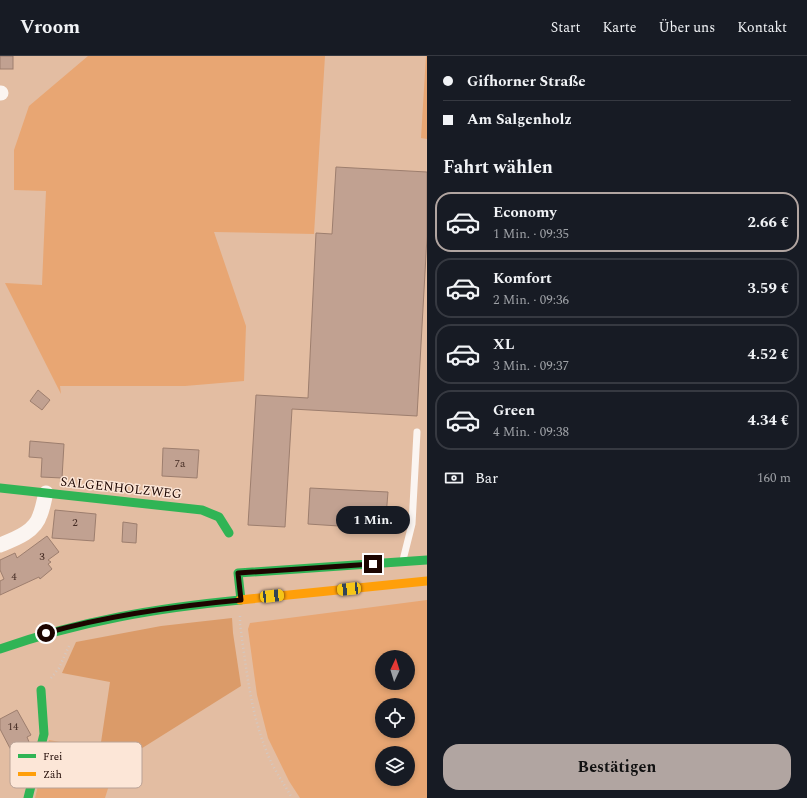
<!DOCTYPE html>
<html lang="de">
<meta charset="utf-8">
<style>
:root{--surface:#171b24;--page:#242831;--text:#f1f3f6;--muted:#9ea1a6;--line:#363941;--accent:#b1a5a1}
body{margin:0;font-family:Spectral,serif;background:var(--page);color:var(--text);height:100vh;display:flex;flex-direction:column;font-size:15px;white-space:nowrap}
*{box-sizing:border-box;margin:0}
p{font-size:13px;color:var(--muted)}
.icon{flex:none;width:22px;height:22px;fill:none;stroke:currentColor;stroke-width:2;stroke-linecap:round;stroke-linejoin:round}
.map{position:relative;flex:1;overflow:hidden}
.drawer{display:flex;flex-direction:column;background:var(--surface);width:380px}
.drawer>*{flex:none}
.guide{display:grid;align-content:center;height:88px;padding:0 16px;background:var(--surface)}
.needle{width:26px;rotate:4deg}
.fabs{position:absolute;left:375px;top:594px;display:grid;gap:8px}
.fabs a{display:grid;place-items:center;width:40px;height:40px;border-radius:50%;background:var(--surface);box-shadow:0 2px 6px #0003;font-size:20px}
.end{position:absolute;width:18px;height:18px;margin:-9px;border:5px solid #1c0500;background:#fff;box-shadow:0 0 0 2px #fff}
.from{border-radius:50%}
.bubble{position:absolute;height:28px;border-radius:14px;background:var(--surface);box-shadow:0 2px 6px #0003;font-size:13px;font-weight:700;line-height:28px;text-align:center}
.car{position:absolute;width:12px;height:24px;margin:-12px -6px;border-radius:5px;box-shadow:0 0 3px 1px #0007;background:linear-gradient(#f5c518 24%,#345 0 40%,#f5c518 0 76%,#345 0 86%,#f5c518 0)}
.guide b{display:flex;align-items:center;gap:14px;height:38px;font-size:15px}
.guide b+b{border-top:1px solid var(--line)}
.guide i{width:10px;height:10px;background:var(--text)}
ul{padding:0;list-style:none}
li{display:flex;align-items:center;gap:12px;height:60px;margin:0 8px 6px;padding:0 8px;border:2px solid var(--line);border-radius:16px}
li div{flex:1}
li b{display:block;font-size:15px}
li em{font-style:normal;font-weight:700}
li.current{border-color:var(--accent)}
li>.icon{width:36px;height:36px;stroke-width:1.5}
h2{padding:0 16px;font-size:18px;line-height:48px}
.pay{display:flex;align-items:center;gap:10px;height:44px;padding:0 16px;font-size:15px}
.pay p{margin-inline-start:auto}
.button{display:flex;gap:8px;margin-top:auto;padding:8px 16px}
.button a{flex:1;height:46px;border-radius:16px;background:var(--accent);color:#111;font-size:16px;font-weight:700;line-height:46px;text-align:center}
header{display:flex;align-items:center;gap:24px;box-sizing:border-box;height:56px;padding:0 20px;background:var(--surface);border-bottom:1px solid var(--line)}
header strong{font-size:19px}
nav{display:flex;gap:22px;margin-inline-start:auto;font-size:14px}
main{display:flex;flex:1;min-height:0}
.map>svg:first-child{display:block}
.green{fill:#e8a673;fill-rule:evenodd}
.forest{fill:#db9b69}
.building{fill:#c1a191;stroke:#9d7e6e}
.lines{fill:none;stroke-linecap:round;stroke-linejoin:round}
.path{stroke:#d4c8c1;stroke-width:2.5;stroke-dasharray:1 3;stroke-linecap:butt}
.lane{stroke:#fbf5f1;stroke-width:7}
.street{stroke:#fbf5f1;stroke-width:15}
.fast{stroke:#30b455;stroke-width:9}
.slow{stroke:#ff9f0a;stroke-width:9}
.route{stroke:#1c0500;stroke-width:5}
.labels{text-anchor:middle;dominant-baseline:central;stroke-width:3;stroke-linejoin:round;paint-order:stroke}
.number-label{font-size:11px;fill:#452c24}
.street-label{font-size:13px;fill:#1c0500;stroke:#fce6d7}
.key{fill:#fce6d7;stroke:#b9a296;stroke-width:1}
.key-label{font-size:11px;fill:#1c0500}
</style>
<header>
<strong>Vroom</strong>
<nav><a>Start</a><a>Karte</a><a>Über uns</a><a>Kontakt</a></nav>
</header>
<main>
<div class="map">
<svg width="427" height="742" viewBox="0 0 427 742">
<rect width="100%" height="100%" fill="#e3bda2"/>
<!-- green -->
<g class="green">
<path d="M 88,0 L 325,0 L 314,178 L 214,176 L 246,270 L 244,325 L 185,330 L 60,330 L 61,338 L 5,227 L 42,229 L 46,135 L 14,134 L 14,94 L 29,50 Z"/>
<path d="M 426,0 L 427,0 L 427,83 L 421,82 Z"/>
<path d="M 427,544 L 427,742 L 300,742 L 289,725 L 268,682 L 257,639 L 248,573 L 250,567 ZM 382,601 L 408,601 L 408,627 L 382,627 ZM 382,649 L 408,649 L 408,675 L 382,675 ZM 382,697 L 408,697 L 408,723 L 382,723 Z"/>
<path d="M 49,684 L 100,693 L 110,726 L 105,742 L 35,742 Z"/>
</g>
<!-- forest -->
<path class="forest" d="M 232,562 L 233,577 L 241,630 L 120,706 L 110,726 L 100,693 L 110,626 L 62,617 L 76,586 L 161,570 Z"/>
<!-- building -->
<g class="building">
<rect x="0" y="0" width="13" height="13"/>
<path d="M 336,111 L 427,116 L 427,181 L 417,360 L 292,353 L 285,471 L 248,469 L 256,339 L 308,342 L 316,177 L 332,178 Z"/>
<path d="M 38,334 L 50,344 L 42,354 L 30,345 Z"/>
<path d="M 30,385 L 64,388 L 62,422 L 41,421 L 42,402 L 29,401 Z"/>
<path d="M 163,392 L 199,394 L 197,422 L 162,420 Z"/>
<path d="M 310,432 L 388,436 L 385,473 L 308,468 Z"/>
<path d="M 55,454 L 96,458 L 94,485 L 52,482 Z"/>
<path d="M 123,466 L 137,468 L 136,487 L 122,486 Z"/>
<path d="M 47,480 L 59,496 L 48,504 L 51,506 L 48,508 L 52,513 L 40,523 L 39,521 L 0,539 L 0,525 L 4,523 L 0,514 L 0,504 L 15,497 L 17,502 Z"/>
<path d="M 17,654 L 31,679 L 27,681 L 29,686 L 12,696 L 0,673 L 0,663 Z"/>
</g>
<g class="lines">
<!-- path -->
<g class="path">
<path d="M 240,560 L 240,568 C 246,610 250,654 266,694 C 272,711 283,726 292,742"/>
<path d="M 51,622 L 59,612 L 69,590"/>
</g>
<!-- lane -->
<path class="lane" d="M 403,504 L 412,468 L 417,376"/>
<!-- street -->
<g class="street">
<path d="M 0,37 L 1,37"/>
<path d="M 0,489 C 15,483 35,476 40,459 C 43,452 44,444 46,437"/>
</g>
<!-- fast -->
<g class="fast">
<path d="M 0,432 L 202,454 L 219,461 L 229,477"/>
<path d="M 241,544 L 238,517 L 427,504"/>
<path d="M 0,593 C 80,565 157,552 240,544"/>
<path d="M 28,742 L 44,678 L 41,634"/>
</g>
<!-- slow -->
<path class="slow" d="M 240,544 L 427,525"/>
</g>
<g class="lines">
<!-- route -->
<path class="route" d="M 46,577 C 110,559 175,550 241,544 L 238,517 L 373,508"/>
</g>
<g class="labels">
<!-- number labels -->
<g class="number-label">
<text x="180" y="407">7a</text>
<text x="75" y="466">2</text>
<text x="42" y="500">3</text>
<text x="14" y="520">4</text>
<text x="13" y="670">14</text>
</g>
<!-- street labels -->
<g class="street-label">
<text transform="translate(121 432) rotate(6)">SALGENHOLZWEG</text>
</g>
</g>
<!-- legend -->
<rect x="10" y="686" width="132" height="46" rx="6" class="key"/>
<rect x="18" y="698" width="18" height="4" fill="#30b455"/>
<rect x="18" y="716" width="18" height="4" fill="#ff9f0a"/>
<g class="key-label">
<text x="43" y="704">Frei</text>
<text x="43" y="722">Zäh</text>
</g>
</svg>
<div class="fabs">
<a><svg class="needle" viewBox="-14 -14 28 28"><path d="M0-13l5 13h-10z" fill="#e53935"/><path d="M0 13l5-13h-10z" fill="#9ea1a6"/></svg></a>
<a><svg class="icon" aria-label="locate" viewBox="0 0 24 24"><circle cx="12" cy="12" r="6"/><path d="M12 2v4M12 18v4M2 12h4M18 12h4"/></svg></a>
<a><svg class="icon" aria-label="layers" viewBox="0 0 24 24"><path d="M12 4l9 5-9 5-9-5zM3 14l9 5 9-5"/></svg></a>
</div>
<i class="end from" style="left:46px;top:577px"></i>
<i class="end" style="left:373px;top:508px"></i>
<div class="bubble" style="left:336px;top:450px;width:74px">1 Min.</div>
<i class="car" style="left:349px;top:533px;rotate:264deg"></i>
<i class="car" style="left:272px;top:540px;rotate:84deg"></i>
</div>
<section class="drawer">
<div class="guide">
<b><i class="from"></i>Gifhorner Straße</b>
<b><i></i>Am Salgenholz</b>
</div>
<h2>Fahrt wählen</h2>
<ul>
<li class="current"><svg class="icon" aria-label="car" viewBox="0 0 24 24"><path d="M5 17H2v-5l4-1 3-4h7l3 4 3 1v5h-3M9 17h6M6 11h13"/><circle cx="7" cy="17" r="2"/><circle cx="17" cy="17" r="2"/></svg><div><b>Economy</b><p>1 Min. · 09:35</p></div><em>2.66 €</em></li>
<li><svg class="icon" aria-label="car" viewBox="0 0 24 24"><path d="M5 17H2v-5l4-1 3-4h7l3 4 3 1v5h-3M9 17h6M6 11h13"/><circle cx="7" cy="17" r="2"/><circle cx="17" cy="17" r="2"/></svg><div><b>Komfort</b><p>2 Min. · 09:36</p></div><em>3.59 €</em></li>
<li><svg class="icon" aria-label="car" viewBox="0 0 24 24"><path d="M5 17H2v-5l4-1 3-4h7l3 4 3 1v5h-3M9 17h6M6 11h13"/><circle cx="7" cy="17" r="2"/><circle cx="17" cy="17" r="2"/></svg><div><b>XL</b><p>3 Min. · 09:37</p></div><em>4.52 €</em></li>
<li><svg class="icon" aria-label="car" viewBox="0 0 24 24"><path d="M5 17H2v-5l4-1 3-4h7l3 4 3 1v5h-3M9 17h6M6 11h13"/><circle cx="7" cy="17" r="2"/><circle cx="17" cy="17" r="2"/></svg><div><b>Green</b><p>4 Min. · 09:38</p></div><em>4.34 €</em></li>
</ul>
<div class="pay"><svg class="icon" aria-label="cash" viewBox="0 0 24 24"><path d="M3 7h18v10H3z"/><circle cx="12" cy="12" r="2"/></svg>Bar<p>160 m</p></div>
<div class="button"><a>Bestätigen</a></div>
</section>
</main>
